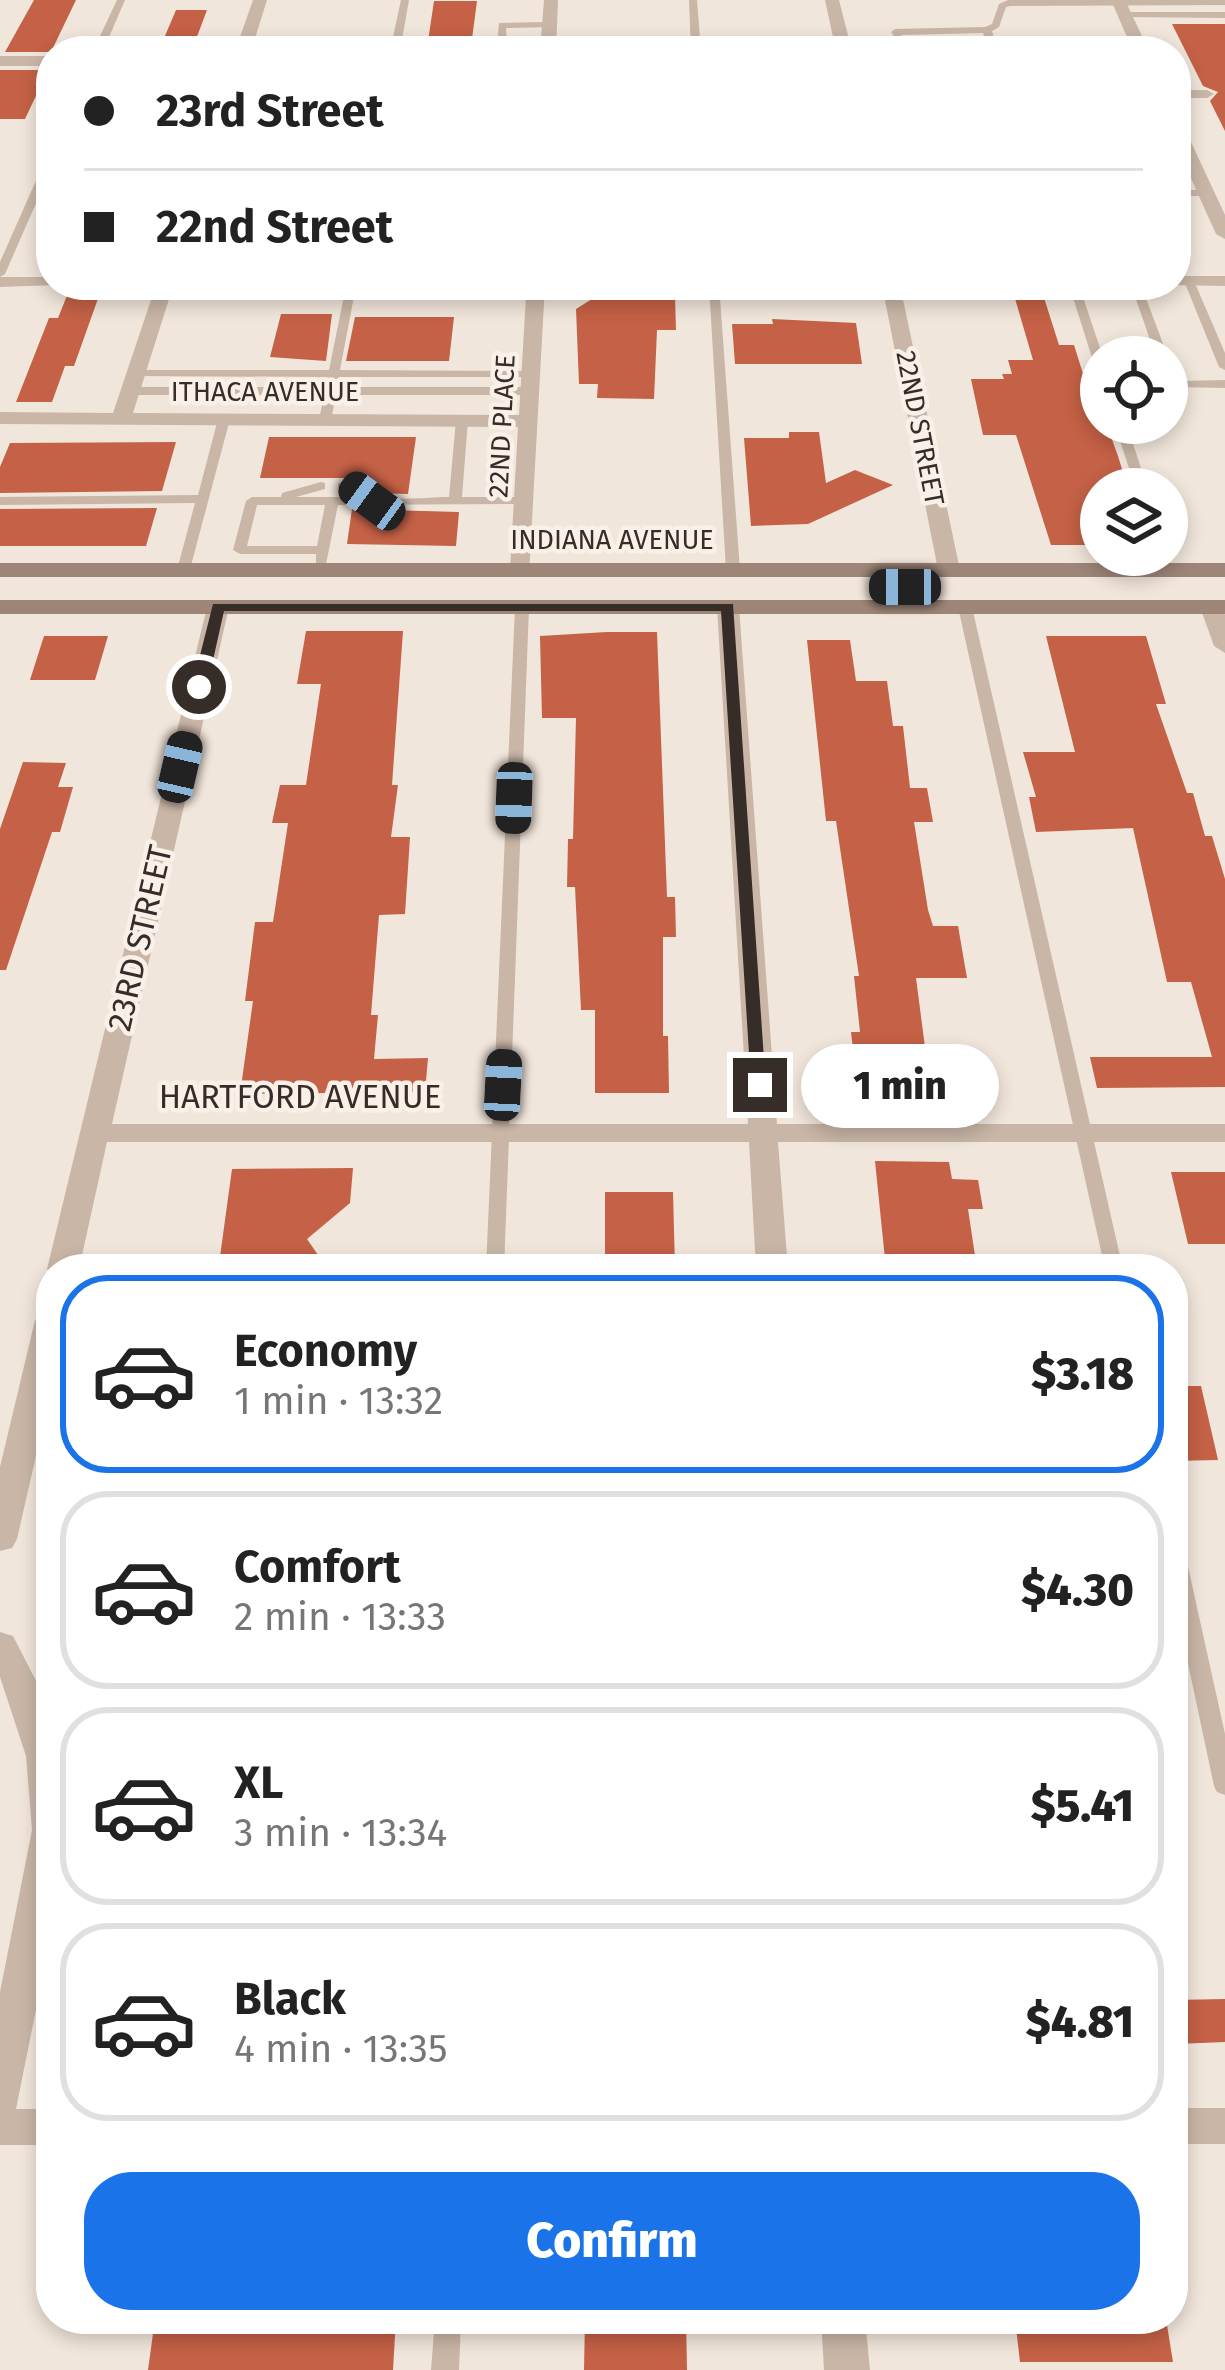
<!DOCTYPE html>
<meta charset="utf-8">
<style>
:root{--surface:#fff;--page:#f6f6f6;--text:#222;--muted:#767676;--line:#e0e0e0;--accent:#1a73e8}
body{margin:0;font-family:"Fira Sans",sans-serif;background:var(--page);color:var(--text);height:100vh;display:flex;flex-direction:column;font-size:45px;white-space:nowrap}
*{box-sizing:border-box;margin:0}
p{font-size:39px;color:var(--muted)}
.icon{flex:none;width:66px;height:66px;fill:none;stroke:currentColor;stroke-width:2;stroke-linecap:round;stroke-linejoin:round}
.map{position:relative;flex:1;overflow:hidden}
.sheet{position:absolute;left:36px;top:1254px;width:1152px;height:1080px;display:flex;flex-direction:column;background:var(--surface);border-radius:48px;box-shadow:0 6px 18px #0003}
.sheet>*{flex:none}
.guide{position:absolute;left:36px;top:36px;width:1155px;height:264px;border-radius:48px;box-shadow:0 6px 18px #0003;display:grid;align-content:center;height:264px;padding:0 48px;background:var(--surface)}
.fabs{position:absolute;left:1080px;top:336px;display:grid;gap:24px}
.fabs a{display:grid;place-items:center;width:108px;height:108px;border-radius:50%;background:var(--surface);box-shadow:0 6px 18px #0003;font-size:60px}
.end{position:absolute;width:54px;height:54px;margin:-27px;border:15px solid #362c28;background:#fff;box-shadow:0 0 0 6px #fff}
.from{border-radius:50%}
.bubble{position:absolute;height:84px;border-radius:42px;background:var(--surface);box-shadow:0 6px 18px #0003;font-size:39px;font-weight:800;line-height:84px;text-align:center}
.car{position:absolute;width:36px;height:72px;margin:-36px -18px;border-radius:15px;box-shadow:0 0 9px 3px #0007;background:linear-gradient(#222 24%,#8ab4d8 0 40%,#222 0 76%,#8ab4d8 0 86%,#222 0)}
.guide b{display:flex;align-items:center;gap:42px;height:114px;font-size:45px}
.guide b+b{border-top:3px solid var(--line)}
.guide i{width:30px;height:30px;background:var(--text)}
ul{padding:21px 0 0;list-style:none}
li{display:flex;align-items:center;gap:36px;height:198px;margin:0 24px 18px;padding:0 24px;border:6px solid var(--line);border-radius:48px}
li div{flex:1}
li b{display:block;font-size:45px}
li em{font-style:normal;font-weight:800}
li.current{border-color:var(--accent)}
li>.icon{width:108px;height:108px;stroke-width:1.5}
.button{display:flex;gap:24px;margin-top:auto;padding:24px 48px}
.button a{flex:1;height:138px;border-radius:48px;background:var(--accent);color:#fff;font-size:48px;font-weight:800;line-height:138px;text-align:center}
.map>svg:first-child{display:block}
.building{fill:#c46146}
.lines{fill:none;stroke-linecap:round;stroke-linejoin:round}
.service{fill:#c9b6a7;fill-rule:evenodd}
.pedestrian{fill:#c9b6a7;fill-rule:evenodd}
.minor{fill:#c9b6a7;fill-rule:evenodd}
.secondary{fill:#9d8578;fill-rule:evenodd}
.route{fill:#362c28}
.labels{text-anchor:middle;dominant-baseline:central;stroke-width:9;stroke-linejoin:round;paint-order:stroke}
.far-street-label{font-size:27px;fill:#362c28;stroke:#f9f0e7}
.street-label{font-size:33px;fill:#362c28;stroke:#f9f0e7}
</style>
<div class="map">
<svg width="1225" height="2370" viewBox="0 0 1225 2370">
<rect width="100%" height="100%" fill="#f1e6db"/>
<!-- building -->
<g class="building">
<path d="M 34,0 L 76,0 L 51,52 L 5,52 Z"/>
<path d="M 434,1 L 477,1 L 472,39 L 463,48 L 427,48 Z"/>
<path d="M 176,10 L 207,10 L 192,50 L 159,50 Z"/>
<path d="M 1172,24 L 1225,24 L 1225,131 L 1210,101 L 1218,92 L 1203,86 Z"/>
<path d="M 0,70 L 51,70 L 51,79 L 44,79 L 25,119 L 0,119 Z"/>
<path d="M 1011,285 L 1040,285 L 1059,345 L 1074,345 L 1096,415 L 1106,423 L 1118,456 L 1128,489 L 1101,489 L 1101,545 L 1051,545 L 1016,435 L 983,435 L 971,379 L 1004,379 L 1002,374 L 1012,374 L 1008,360 L 1033,360 Z"/>
<path d="M 593,291 L 675,296 L 676,330 L 657,330 L 654,399 L 597,398 L 598,384 L 579,384 L 576,309 L 592,299 Z"/>
<path d="M 68,293 L 100,293 L 74,366 L 65,366 L 52,402 L 16,402 L 49,318 L 58,318 Z"/>
<path d="M 281,314 L 332,314 L 326,361 L 270,357 Z"/>
<path d="M 355,317 L 454,317 L 449,361 L 346,361 Z"/>
<path d="M 772,319 L 856,323 L 862,364 L 735,364 L 732,324 L 773,324 Z"/>
<path d="M 789,432 L 819,432 L 826,483 L 855,470 L 893,485 L 808,524 L 751,526 L 744,438 L 789,438 Z"/>
<path d="M 269,437 L 416,437 L 408,494 L 376,493 L 358,478 L 260,478 Z"/>
<path d="M 176,442 L 162,491 L 0,493 L 0,467 L 10,443 Z"/>
<path d="M 157,508 L 146,546 L 0,546 L 0,509 Z"/>
<path d="M 352,509 L 459,512 L 456,546 L 347,544 Z"/>
<path d="M 306,631 L 403,631 L 392,785 L 398,785 L 391,837 L 410,837 L 405,914 L 379,915 L 371,1015 L 378,1015 L 374,1059 L 428,1058 L 425,1092 L 240,1094 L 253,1001 L 245,1001 L 255,922 L 273,922 L 288,823 L 272,823 L 280,785 L 306,785 L 321,684 L 297,684 Z"/>
<path d="M 607,632 L 657,632 L 667,897 L 675,897 L 676,937 L 663,937 L 663,1036 L 668,1036 L 669,1093 L 595,1093 L 595,1010 L 581,1010 L 575,887 L 567,887 L 568,839 L 573,839 L 576,718 L 542,718 L 540,636 Z"/>
<path d="M 44,636 L 108,636 L 95,680 L 30,680 Z"/>
<path d="M 1046,636 L 1146,636 L 1166,704 L 1156,704 L 1187,793 L 1193,793 L 1205,836 L 1212,836 L 1225,879 L 1225,1087 L 1097,1088 L 1090,1057 L 1212,1057 L 1191,982 L 1167,982 L 1133,828 L 1036,832 L 1029,797 L 1036,797 L 1023,752 L 1075,752 Z"/>
<path d="M 807,640 L 850,640 L 856,681 L 887,681 L 893,726 L 903,726 L 910,788 L 927,788 L 933,822 L 914,822 L 928,910 L 933,926 L 958,926 L 967,978 L 916,978 L 926,1055 L 965,1055 L 971,1089 L 857,1084 L 851,1032 L 860,1032 L 854,976 L 859,976 L 836,821 L 826,821 Z"/>
<path d="M 23,762 L 66,763 L 58,787 L 73,787 L 60,832 L 52,832 L 6,970 L 0,970 L 0,829 Z"/>
<path d="M 875,1161 L 949,1162 L 952,1179 L 978,1180 L 983,1209 L 968,1209 L 977,1269 L 886,1269 Z"/>
<path d="M 353,1168 L 350,1203 L 307,1239 L 318,1255 L 290,1263 L 219,1264 L 232,1169 Z"/>
<path d="M 1171,1172 L 1225,1172 L 1225,1244 L 1188,1244 Z"/>
<path d="M 605,1192 L 673,1192 L 675,1269 L 605,1269 Z"/>
<path d="M 1173,1386 L 1201,1386 L 1218,1460 L 1173,1461 Z"/>
<path d="M 1225,1999 L 1225,2042 L 1176,2044 L 1173,2000 Z"/>
<path d="M 155,2319 L 396,2319 L 393,2370 L 148,2370 Z"/>
<path d="M 585,2319 L 686,2319 L 687,2370 L 584,2370 Z"/>
<path d="M 1015,2319 L 1166,2319 L 1173,2362 L 1020,2362 Z"/>
</g>
<g class="lines">
<!-- service -->
<g class="service">
<path d="M 117,0 L 125,0 L 103,51 L 93,51 Z"/>
<path d="M 401,0 L 409,0 L 400,51 L 390,51 Z"/>
<path d="M 689,0 L 697,0 L 701,51 L 691,51 Z"/>
<path d="M 1008,0 L 1225,0 L 1225,5 L 1010,6 L 1006,7 L 999,27 L 992,31 L 998,51 L 988,51 L 987,45 L 900,45 L 891,32 L 895,29 L 985,27 L 992,24 L 999,4 ZM 983,33 L 985,39 L 903,39 L 901,35 Z"/>
<path d="M 1125,12 L 1225,12 L 1225,18 L 1122,17 Z"/>
<path d="M 550,22 L 553,27 L 506,28 L 507,45 L 502,48 L 497,45 L 499,23 Z"/>
<path d="M 51,155 L 51,169 L 5,274 L 0,277 L 0,262 L 46,158 Z"/>
<path d="M 1176,190 L 1206,190 L 1211,193 L 1206,196 L 1176,196 Z"/>
<path d="M 1189,278 L 1194,281 L 1225,353 L 1225,370 L 1219,367 L 1184,281 Z"/>
<path d="M 709,285 L 719,285 L 740,570 L 733,574 L 726,570 Z"/>
<path d="M 1069,285 L 1079,285 L 1103,357 L 1101,357 L 1101,370 L 1095,367 Z"/>
<path d="M 1131,285 L 1141,285 L 1168,357 L 1167,358 L 1156,357 Z"/>
<path d="M 350,288 L 355,291 L 340,370 L 532,371 L 538,374 L 532,377 L 339,377 L 337,387 L 531,387 L 537,391 L 531,395 L 336,395 L 331,420 L 325,424 L 319,420 L 324,395 L 130,395 L 124,391 L 130,387 L 325,387 L 328,377 L 136,376 L 130,373 L 136,370 L 329,370 L 345,291 Z"/>
<path d="M 1167,369 L 1182,381 L 1225,380 L 1225,388 L 1175,387 L 1167,379 Z"/>
<path d="M 224,415 L 230,419 L 189,573 L 177,570 L 195,503 L 0,505 L 0,497 L 198,495 L 218,419 Z"/>
<path d="M 462,416 L 468,420 L 462,497 L 525,497 L 529,498 L 529,504 L 338,505 L 326,564 L 316,564 L 316,554 L 240,554 L 233,550 L 246,501 L 252,497 L 281,497 L 282,493 L 321,482 L 325,483 L 325,489 L 296,497 L 359,497 L 349,490 L 338,489 L 338,483 C 362,481 357,491 375,497 C 388,501 433,497 449,497 L 456,420 ZM 257,505 L 325,505 L 317,546 L 247,546 Z"/>
<path d="M 1114,423 L 1126,423 L 1148,489 L 1136,489 Z"/>
<path d="M 522,603 L 529,607 L 504,1269 L 486,1269 L 515,607 Z"/>
<path d="M 965,603 L 972,607 L 1123,1269 L 1105,1269 L 958,607 Z"/>
<path d="M 1173,1537 L 1180,1539 L 1183,1544 L 1225,1734 L 1225,1795 L 1217,1792 L 1214,1786 L 1173,1593 Z"/>
<path d="M 435,2319 L 461,2319 L 459,2370 L 431,2370 Z"/>
</g>
<!-- pedestrian -->
<path class="pedestrian" d="M 1176,90 L 1207,90 L 1214,94 L 1207,98 L 1176,98 Z"/>
<!-- minor -->
<g class="minor">
<path d="M 253,0 L 267,0 L 251,51 L 235,51 Z"/>
<path d="M 544,0 L 558,0 L 556,51 L 540,51 Z"/>
<path d="M 825,0 L 839,0 L 852,51 L 836,51 Z"/>
<path d="M 1111,0 L 1125,0 L 1149,51 L 1133,51 Z"/>
<rect x="0" y="56" width="51" height="10"/>
<path d="M 1176,122 L 1184,127 L 1225,215 L 1225,239 L 1216,234 L 1176,145 Z"/>
<path d="M 1176,276 L 1225,276 L 1225,286 L 1170,285 L 1176,285 Z"/>
<path d="M 0,277 L 51,277 L 51,285 L 58,285 L 0,287 Z"/>
<path d="M 156,285 L 545,285 L 529,575 L 513,575 L 510,570 L 518,427 L 0,424 L 0,412 L 113,413 ZM 170,296 L 526,296 L 519,415 L 133,413 Z"/>
<path d="M 882,285 L 900,285 L 960,570 L 949,577 L 938,570 Z"/>
<path d="M 218,600 L 229,607 L 112,1124 L 748,1124 L 717,607 L 728,600 L 739,607 L 777,1124 L 1225,1124 L 1225,1142 L 778,1142 L 788,1269 L 756,1269 L 749,1142 L 107,1142 L 79,1269 L 51,1269 L 51,1274 L 47,1269 L 207,607 Z"/>
<path d="M 1211,600 L 1219,602 L 1225,615 L 1225,653 L 1214,646 L 1200,607 Z"/>
<path d="M 51,1310 L 51,1390 L 17,1539 L 12,1548 L 0,1551 L 0,1467 L 35,1320 Z"/>
<path d="M 0,1632 L 13,1636 L 51,1710 L 51,1935 L 16,2109 L 51,2109 L 51,2145 L 0,2145 L 0,1992 L 32,1830 L 26,1756 L 0,1677 Z"/>
<rect x="1173" y="2108" width="52" height="36"/>
<path d="M 821,2319 L 865,2319 L 870,2370 L 824,2370 Z"/>
</g>
<!-- secondary -->
<g class="secondary">
<rect x="0" y="563" width="1225" height="14"/>
<rect x="0" y="600" width="1225" height="14"/>
</g>
</g>
<!-- route -->
<path class="route" d="M 213,604 L 733,604 L 766,1089 L 751,1085 L 721,611 L 224,611 L 207,687 L 199,692 L 192,687 Z"/>
<g class="labels">
<!-- far-street labels -->
<g class="far-street-label">
<text x="265" y="392">ITHACA AVENUE</text>
<text transform="translate(502 426) rotate(-87)">22ND PLACE</text>
<text transform="translate(920 428) rotate(79)">22ND STREET</text>
<text x="612" y="540">INDIANA AVENUE</text>
</g>
<!-- street labels -->
<g class="street-label">
<text transform="translate(140 938) rotate(-77)">23RD STREET</text>
<text x="300" y="1097">HARTFORD AVENUE</text>
</g>
</g>
</svg>
<div class="fabs">
<a><svg class="icon" aria-label="locate" viewBox="0 0 24 24"><circle cx="12" cy="12" r="6"/><path d="M12 2v4M12 18v4M2 12h4M18 12h4"/></svg></a>
<a><svg class="icon" aria-label="layers" viewBox="0 0 24 24"><path d="M12 4l9 5-9 5-9-5zM3 14l9 5 9-5"/></svg></a>
</div>
<i class="end from" style="left:199px;top:687px"></i>
<i class="end" style="left:760px;top:1085px"></i>
<div class="bubble" style="left:801px;top:1044px;width:198px">1 min</div>
<i class="car" style="left:372px;top:501px;rotate:306deg"></i>
<i class="car" style="left:905px;top:587px;rotate:270deg"></i>
<i class="car" style="left:180px;top:767px;rotate:13deg"></i>
<i class="car" style="left:514px;top:798px;rotate:182deg"></i>
<i class="car" style="left:503px;top:1085px;rotate:3deg"></i>
<div class="guide">
<b><i class="from"></i>23rd Street</b>
<b><i></i>22nd Street</b>
</div>
<section class="sheet">
<ul>
<li class="current"><svg class="icon" aria-label="car" viewBox="0 0 24 24"><path d="M5 17H2v-5l4-1 3-4h7l3 4 3 1v5h-3M9 17h6M6 11h13"/><circle cx="7" cy="17" r="2"/><circle cx="17" cy="17" r="2"/></svg><div><b>Economy</b><p>1 min · 13:32</p></div><em>$3.18</em></li>
<li><svg class="icon" aria-label="car" viewBox="0 0 24 24"><path d="M5 17H2v-5l4-1 3-4h7l3 4 3 1v5h-3M9 17h6M6 11h13"/><circle cx="7" cy="17" r="2"/><circle cx="17" cy="17" r="2"/></svg><div><b>Comfort</b><p>2 min · 13:33</p></div><em>$4.30</em></li>
<li><svg class="icon" aria-label="car" viewBox="0 0 24 24"><path d="M5 17H2v-5l4-1 3-4h7l3 4 3 1v5h-3M9 17h6M6 11h13"/><circle cx="7" cy="17" r="2"/><circle cx="17" cy="17" r="2"/></svg><div><b>XL</b><p>3 min · 13:34</p></div><em>$5.41</em></li>
<li><svg class="icon" aria-label="car" viewBox="0 0 24 24"><path d="M5 17H2v-5l4-1 3-4h7l3 4 3 1v5h-3M9 17h6M6 11h13"/><circle cx="7" cy="17" r="2"/><circle cx="17" cy="17" r="2"/></svg><div><b>Black</b><p>4 min · 13:35</p></div><em>$4.81</em></li>
</ul>
<div class="button"><a>Confirm</a></div>
</section>
</div>
